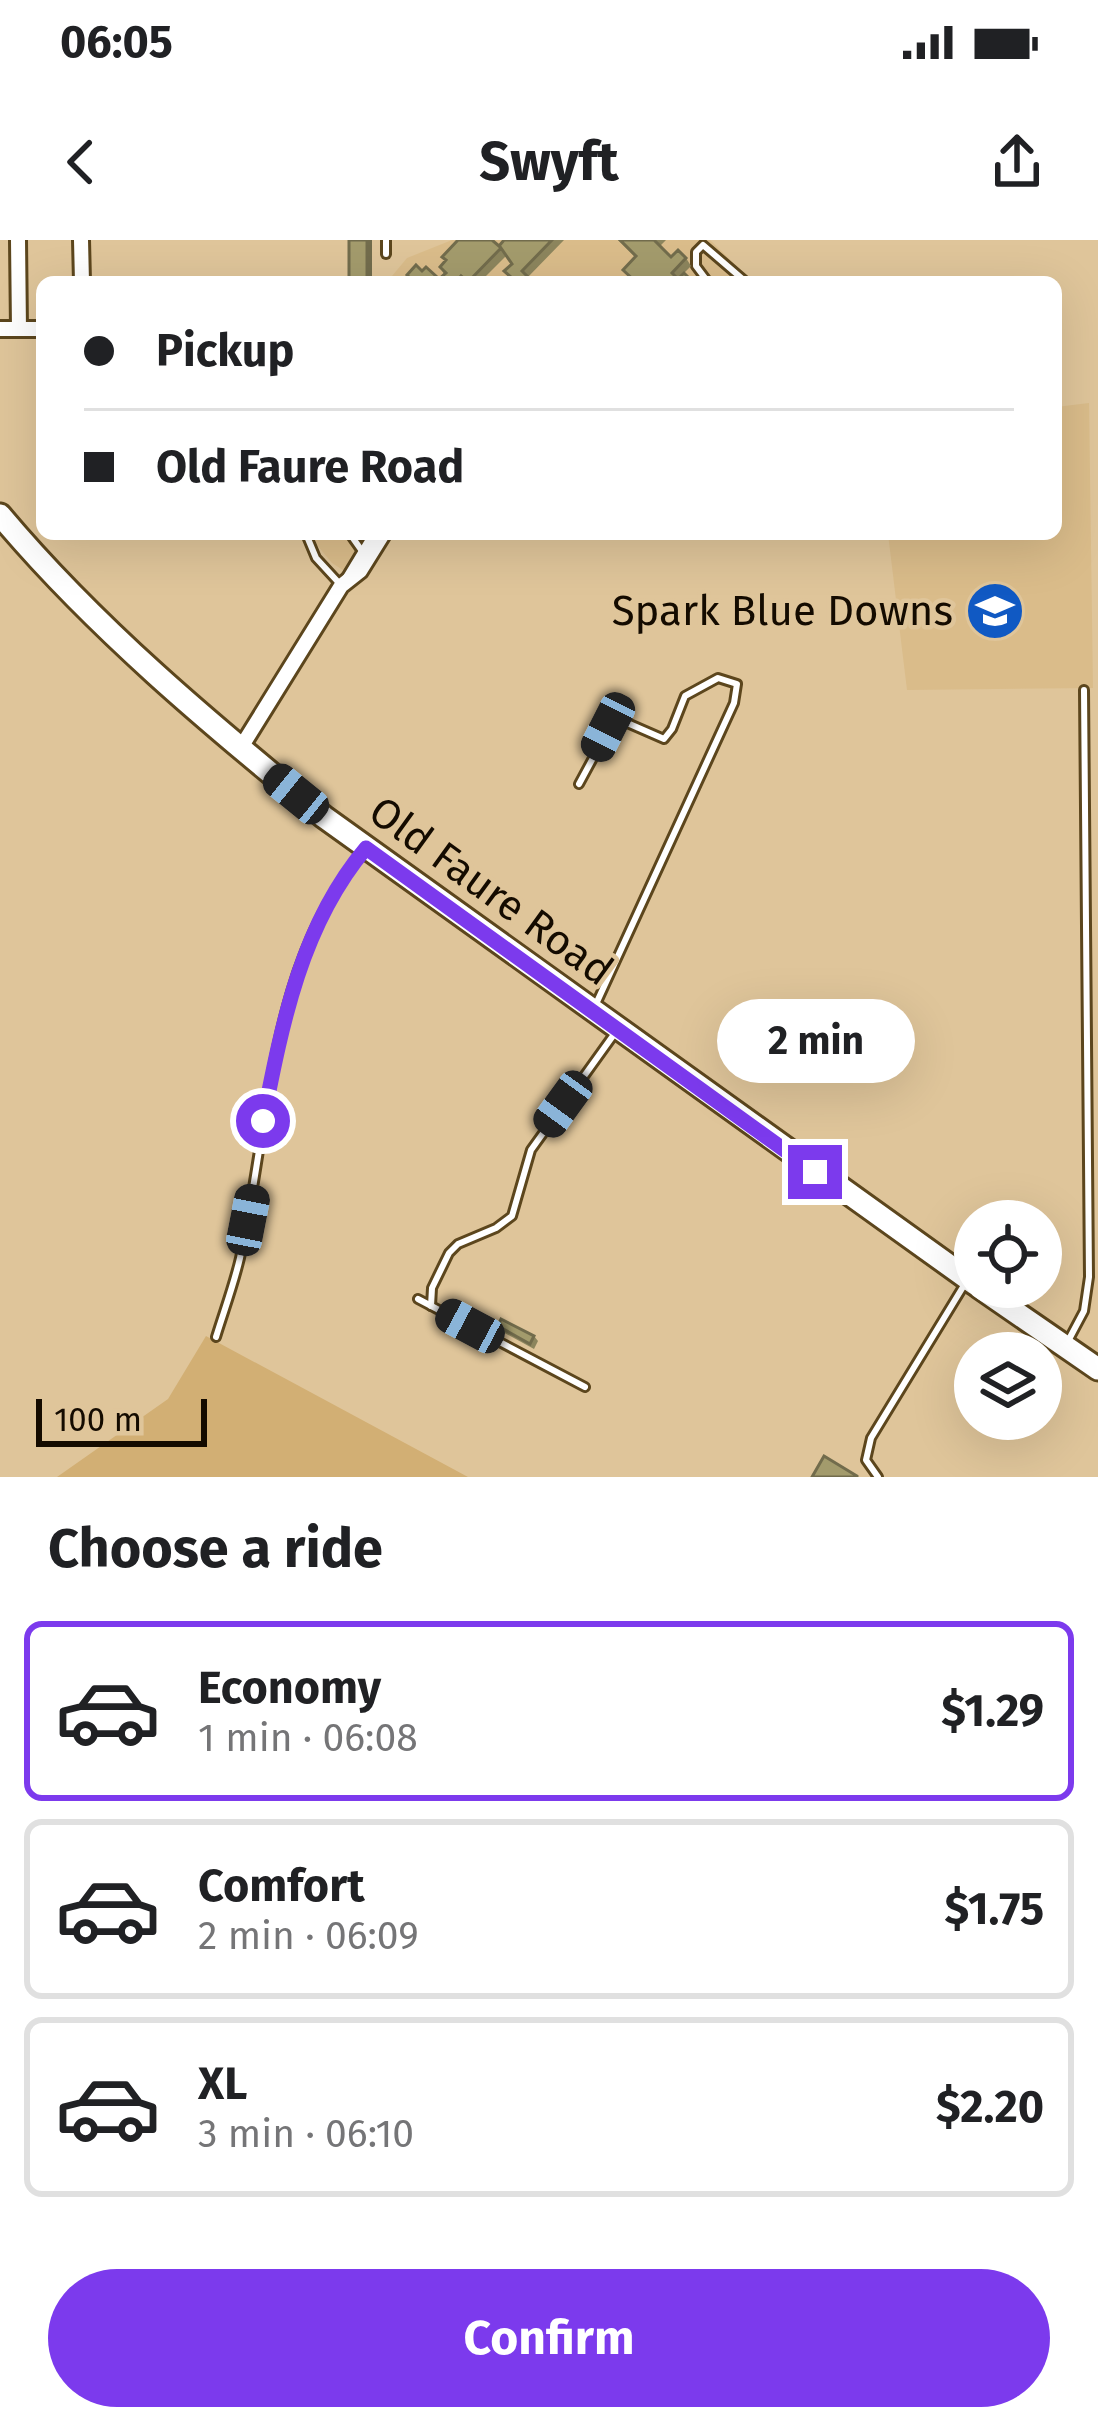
<!DOCTYPE html>
<meta charset="utf-8">
<style>
:root{--surface:#fff;--page:#f2f2f2;--text:#202124;--muted:#757577;--line:#e0e0e0;--accent:#7c3aed}
body{margin:0;font-family:"Fira Sans",sans-serif;background:var(--page);color:var(--text);height:100vh;display:flex;flex-direction:column;font-size:45px;white-space:nowrap}
*{box-sizing:border-box;margin:0}
p{font-size:39px;color:var(--muted)}
.icon{flex:none;width:66px;height:66px;fill:none;stroke:currentColor;stroke-width:2;stroke-linecap:round;stroke-linejoin:round}
.map{position:relative;height:1237px;overflow:hidden}
.sheet{display:flex;flex-direction:column;background:var(--surface);flex:1}
.sheet>*{flex:none}
.banner{position:absolute;left:36px;top:36px;width:1026px;height:264px;border-radius:18px;box-shadow:0 12px 48px #0002;display:grid;align-content:center;height:264px;padding:0 48px;background:var(--surface)}
.fabs{position:absolute;left:954px;top:960px;display:grid;gap:24px}
.fabs a{display:grid;place-items:center;width:108px;height:108px;border-radius:50%;background:var(--surface);box-shadow:0 12px 48px #0002;font-size:60px}
.scale{position:absolute;left:36px;bottom:30px;width:171px;box-sizing:border-box;padding-left:12px;border:6px solid #140b00;border-top:0;font-size:33px;line-height:42px;white-space:nowrap;color:#140b00;-webkit-text-stroke:9px #dfc59a;paint-order:stroke}
.end{position:absolute;width:54px;height:54px;margin:-27px;border:15px solid #7c3aed;background:#fff;box-shadow:0 0 0 6px #fff}
.from{border-radius:50%}
.bubble{position:absolute;height:84px;border-radius:42px;background:var(--surface);box-shadow:0 12px 48px #0002;font-size:39px;font-weight:700;line-height:84px;text-align:center}
.car{position:absolute;width:36px;height:72px;margin:-36px -18px;border-radius:15px;box-shadow:0 0 9px 3px #0007;background:linear-gradient(#222 24%,#8ab4d8 0 40%,#222 0 76%,#8ab4d8 0 86%,#222 0)}
.banner b{display:flex;align-items:center;gap:42px;height:114px;font-size:45px}
.banner b+b{border-top:3px solid var(--line)}
.banner i{width:30px;height:30px;background:var(--text)}
ul{padding:0;list-style:none}
li{display:flex;align-items:center;gap:36px;height:180px;margin:0 24px 18px;padding:0 24px;border:6px solid var(--line);border-radius:18px}
li div{flex:1}
li b{display:block;font-size:45px}
li em{font-style:normal;font-weight:700}
li.current{border-color:var(--accent)}
li>.icon{width:108px;height:108px;stroke-width:1.5}
h2{padding:0 48px;font-size:54px;line-height:144px}
.button{display:flex;gap:24px;margin-top:auto;padding:24px 48px}
.button a{flex:1;height:138px;border-radius:72px;background:var(--accent);color:#fff;font-size:48px;font-weight:700;line-height:138px;text-align:center}
.status{display:flex;justify-content:space-between;align-items:center;height:84px;padding:0 60px;background:var(--surface);direction:ltr}
.status svg{height:33px;fill:currentColor}
header{display:flex;justify-content:space-between;align-items:center;height:156px;padding:0 48px;background:var(--surface);font-size:54px;font-weight:700}
.map>svg:first-child{display:block}
.built{fill:#dabc8a}
.green{fill:#d2af74}
.lines{fill:none;stroke-linecap:round;stroke-linejoin:round}
.service-casing{stroke:#5c461d;stroke-width:12}
.minor-casing{stroke:#5c461d;stroke-width:20}
.primary-casing{stroke:#5c461d;stroke-width:27}
.service{stroke:#fff;stroke-width:6}
.minor{stroke:#fff;stroke-width:14}
.primary{stroke:#fff;stroke-width:21}
.wall{fill:#8c855d}
.shaded-wall{fill:#726c4c}
.building{fill:#a39b6c;stroke:#726c4c;stroke-width:3}
.route{stroke:#7c3aed;stroke-width:15}
.labels{text-anchor:middle;dominant-baseline:central;stroke-width:9;stroke-linejoin:round;paint-order:stroke}
.poi-label{font-size:42px;fill:#140b00;stroke:#dfc59a;text-anchor:end}
.street-label{font-size:42px;fill:#140b00;stroke:#dfc59a}
</style>
<div class="status"><b>06:05</b><svg viewBox="0 0 49 12"><path d="M0 12V9h3v3zM5 12V6h3v6zM10 12V3h3v9zM15 12V0h3v12zM26 1h20v11H26zM47 4h2v5h-2z"/></svg></div>
<header><svg class="icon" aria-label="back" viewBox="0 0 24 24"><path d="M15 5l-7 7 7 7"/></svg>Swyft<svg class="icon" aria-label="share" viewBox="0 0 24 24"><path d="M12 15V3M7 8l5-5 5 5M5 13v7h14v-7"/></svg></header>
<div class="map">
<svg width="1098" height="1237" viewBox="0 0 1098 1237">
<rect width="100%" height="100%" fill="#dfc59a"/>
<!-- built -->
<g class="built">
<path d="M 452,0 L 710,0 L 753,42 L 387,42 L 407,18 Z"/>
<path d="M 1089,163 L 1093,448 L 907,450 L 888,294 L 1056,294 L 1056,167 Z"/>
<path d="M 313,294 L 378,294 L 346,332 L 332,323 L 317,305 Z"/>
</g>
<!-- green -->
<path class="green" d="M 206,1096 L 468,1237 L 57,1237 L 168,1159 Z"/>
<g class="lines">
<defs>
<g id="service">
<path d="M 386,0 L 386,14"/>
<path d="M 708,42 L 696,26 L 696,12 L 703,5 L 746,42"/>
<path d="M 306,294 L 316,318 L 339,343"/>
<path d="M 350,294 L 362,311"/>
<path d="M 346,337 L 372,294"/>
<path d="M 579,544 L 613,481 L 625,482 L 664,499 L 672,489 L 685,456 L 718,438 L 737,444 L 734,463 L 596,764"/>
<path d="M 418,1059 L 585,1147"/>
<path d="M 431,1066 L 432,1048 L 449,1013 L 458,1004 L 496,988 L 512,976 L 531,910 L 615,793"/>
<path d="M 216,1097 C 224,1071 234,1044 240,1018 C 270,882 269,721 364,611"/>
<path d="M 1067,1103 L 1084,1071 L 1089,1037 L 1084,450"/>
<path d="M 878,1237 L 866,1220 L 871,1198 L 966,1042"/>
</g>
<g id="minor">
<path d="M 18,0 L 19,89"/>
<path d="M 81,0 L 82,42"/>
<path d="M 0,89 L 42,89"/>
<path d="M 240,509 L 341,346 L 360,331 L 383,294"/>
</g>
<g id="primary">
<path d="M 0,275 C 94,387 210,484 324,577 L 975,1044"/>
<path d="M 979,1047 L 1098,1129"/>
</g>
</defs>
<!-- service casing -->
<use href="#service" class="service-casing"/>
<!-- minor casing -->
<use href="#minor" class="minor-casing"/>
<!-- primary casing -->
<use href="#primary" class="primary-casing"/>
<!-- service -->
<use href="#service" class="service"/>
<!-- minor -->
<use href="#minor" class="minor"/>
<!-- primary -->
<use href="#primary" class="primary"/>
</g>
<!-- wall -->
<g class="wall">
<path d="M 503,0 L 564,0 L 528,37 L 511,40 L 504,31 L 512,24 L 506,16 L 480,42 L 442,42 L 444,34 L 440,27 L 499,6 Z"/>
<path d="M 618,0 L 666,0 L 660,6 L 671,17 L 686,18 L 691,26 L 684,33 L 693,42 L 633,42 L 623,30 L 635,17 Z"/>
<path d="M 498,1086 L 534,1096 L 538,1101 L 534,1109 L 501,1091 Z"/>
</g>
<!-- shaded-wall -->
<rect class="shaded-wall" x="367" y="0" width="5" height="42"/>
<!-- building -->
<g class="building">
<rect x="349" y="0" width="18" height="42"/>
<path d="M 458,0 L 492,0 L 499,6 L 504,0 L 552,0 L 522,31 L 533,42 L 509,42 L 512,38 L 504,31 L 512,24 L 501,8 L 468,42 L 461,36 L 456,42 L 442,42 L 439,39 L 446,33 L 440,27 L 446,20 L 442,17 Z"/>
<path d="M 620,0 L 654,0 L 671,17 L 678,10 L 686,18 L 672,33 L 678,39 L 684,33 L 693,42 L 636,42 L 623,30 L 636,16 Z"/>
<path d="M 416,25 L 422,31 L 426,27 L 437,37 L 432,42 L 411,42 L 412,40 L 407,35 Z"/>
<path d="M 501,1079 L 534,1096 L 530,1104 L 498,1086 Z"/>
<path d="M 824,1216 L 857,1236 L 857,1237 L 812,1237 Z"/>
</g>
<g class="lines">
<!-- route -->
<path class="route" d="M 263,881 C 282,784 301,685 366,608 L 815,932"/>
</g>
<!-- icons -->
<defs>
<symbol id="school-disc" viewBox="-11 -11 22 22"><circle r="9.5" fill="#1059c3" stroke="#dfc59a"/><path d="M0-5L7-2L0 1L-7-2ZM-4 1L0 2.5L4 1V4Q0 6-4 4Z" fill="#fff"/></symbol>
</defs>
<g fill-rule="evenodd">
<use href="#school-disc" x="962" y="338" width="66" height="66"/>
</g>
<g class="labels">
<!-- poi labels -->
<g class="poi-label">
<text x="953" y="371">Spark Blue Downs</text>
</g>
<!-- street labels -->
<g class="street-label">
<text transform="translate(491 651) rotate(36)">Old Faure Road</text>
</g>
</g>
</svg>
<div class="fabs">
<a><svg class="icon" aria-label="locate" viewBox="0 0 24 24"><circle cx="12" cy="12" r="6"/><path d="M12 2v4M12 18v4M2 12h4M18 12h4"/></svg></a>
<a><svg class="icon" aria-label="layers" viewBox="0 0 24 24"><path d="M12 4l9 5-9 5-9-5zM3 14l9 5 9-5"/></svg></a>
</div>
<div class="scale">100 m</div>
<i class="end from" style="left:263px;top:881px"></i>
<i class="end" style="left:815px;top:932px"></i>
<div class="bubble" style="left:717px;top:759px;width:198px">2 min</div>
<i class="car" style="left:608px;top:487px;rotate:207deg"></i>
<i class="car" style="left:296px;top:554px;rotate:309deg"></i>
<i class="car" style="left:563px;top:864px;rotate:216deg"></i>
<i class="car" style="left:248px;top:980px;rotate:11deg"></i>
<i class="car" style="left:470px;top:1086px;rotate:298deg"></i>
<div class="banner">
<b><i class="from"></i>Pickup</b>
<b><i></i>Old Faure Road</b>
</div>
</div>
<section class="sheet">
<h2>Choose a ride</h2>
<ul>
<li class="current"><svg class="icon" aria-label="car" viewBox="0 0 24 24"><path d="M5 17H2v-5l4-1 3-4h7l3 4 3 1v5h-3M9 17h6M6 11h13"/><circle cx="7" cy="17" r="2"/><circle cx="17" cy="17" r="2"/></svg><div><b>Economy</b><p>1 min · 06:08</p></div><em>$1.29</em></li>
<li><svg class="icon" aria-label="car" viewBox="0 0 24 24"><path d="M5 17H2v-5l4-1 3-4h7l3 4 3 1v5h-3M9 17h6M6 11h13"/><circle cx="7" cy="17" r="2"/><circle cx="17" cy="17" r="2"/></svg><div><b>Comfort</b><p>2 min · 06:09</p></div><em>$1.75</em></li>
<li><svg class="icon" aria-label="car" viewBox="0 0 24 24"><path d="M5 17H2v-5l4-1 3-4h7l3 4 3 1v5h-3M9 17h6M6 11h13"/><circle cx="7" cy="17" r="2"/><circle cx="17" cy="17" r="2"/></svg><div><b>XL</b><p>3 min · 06:10</p></div><em>$2.20</em></li>
</ul>
<div class="button"><a>Confirm</a></div>
</section>
